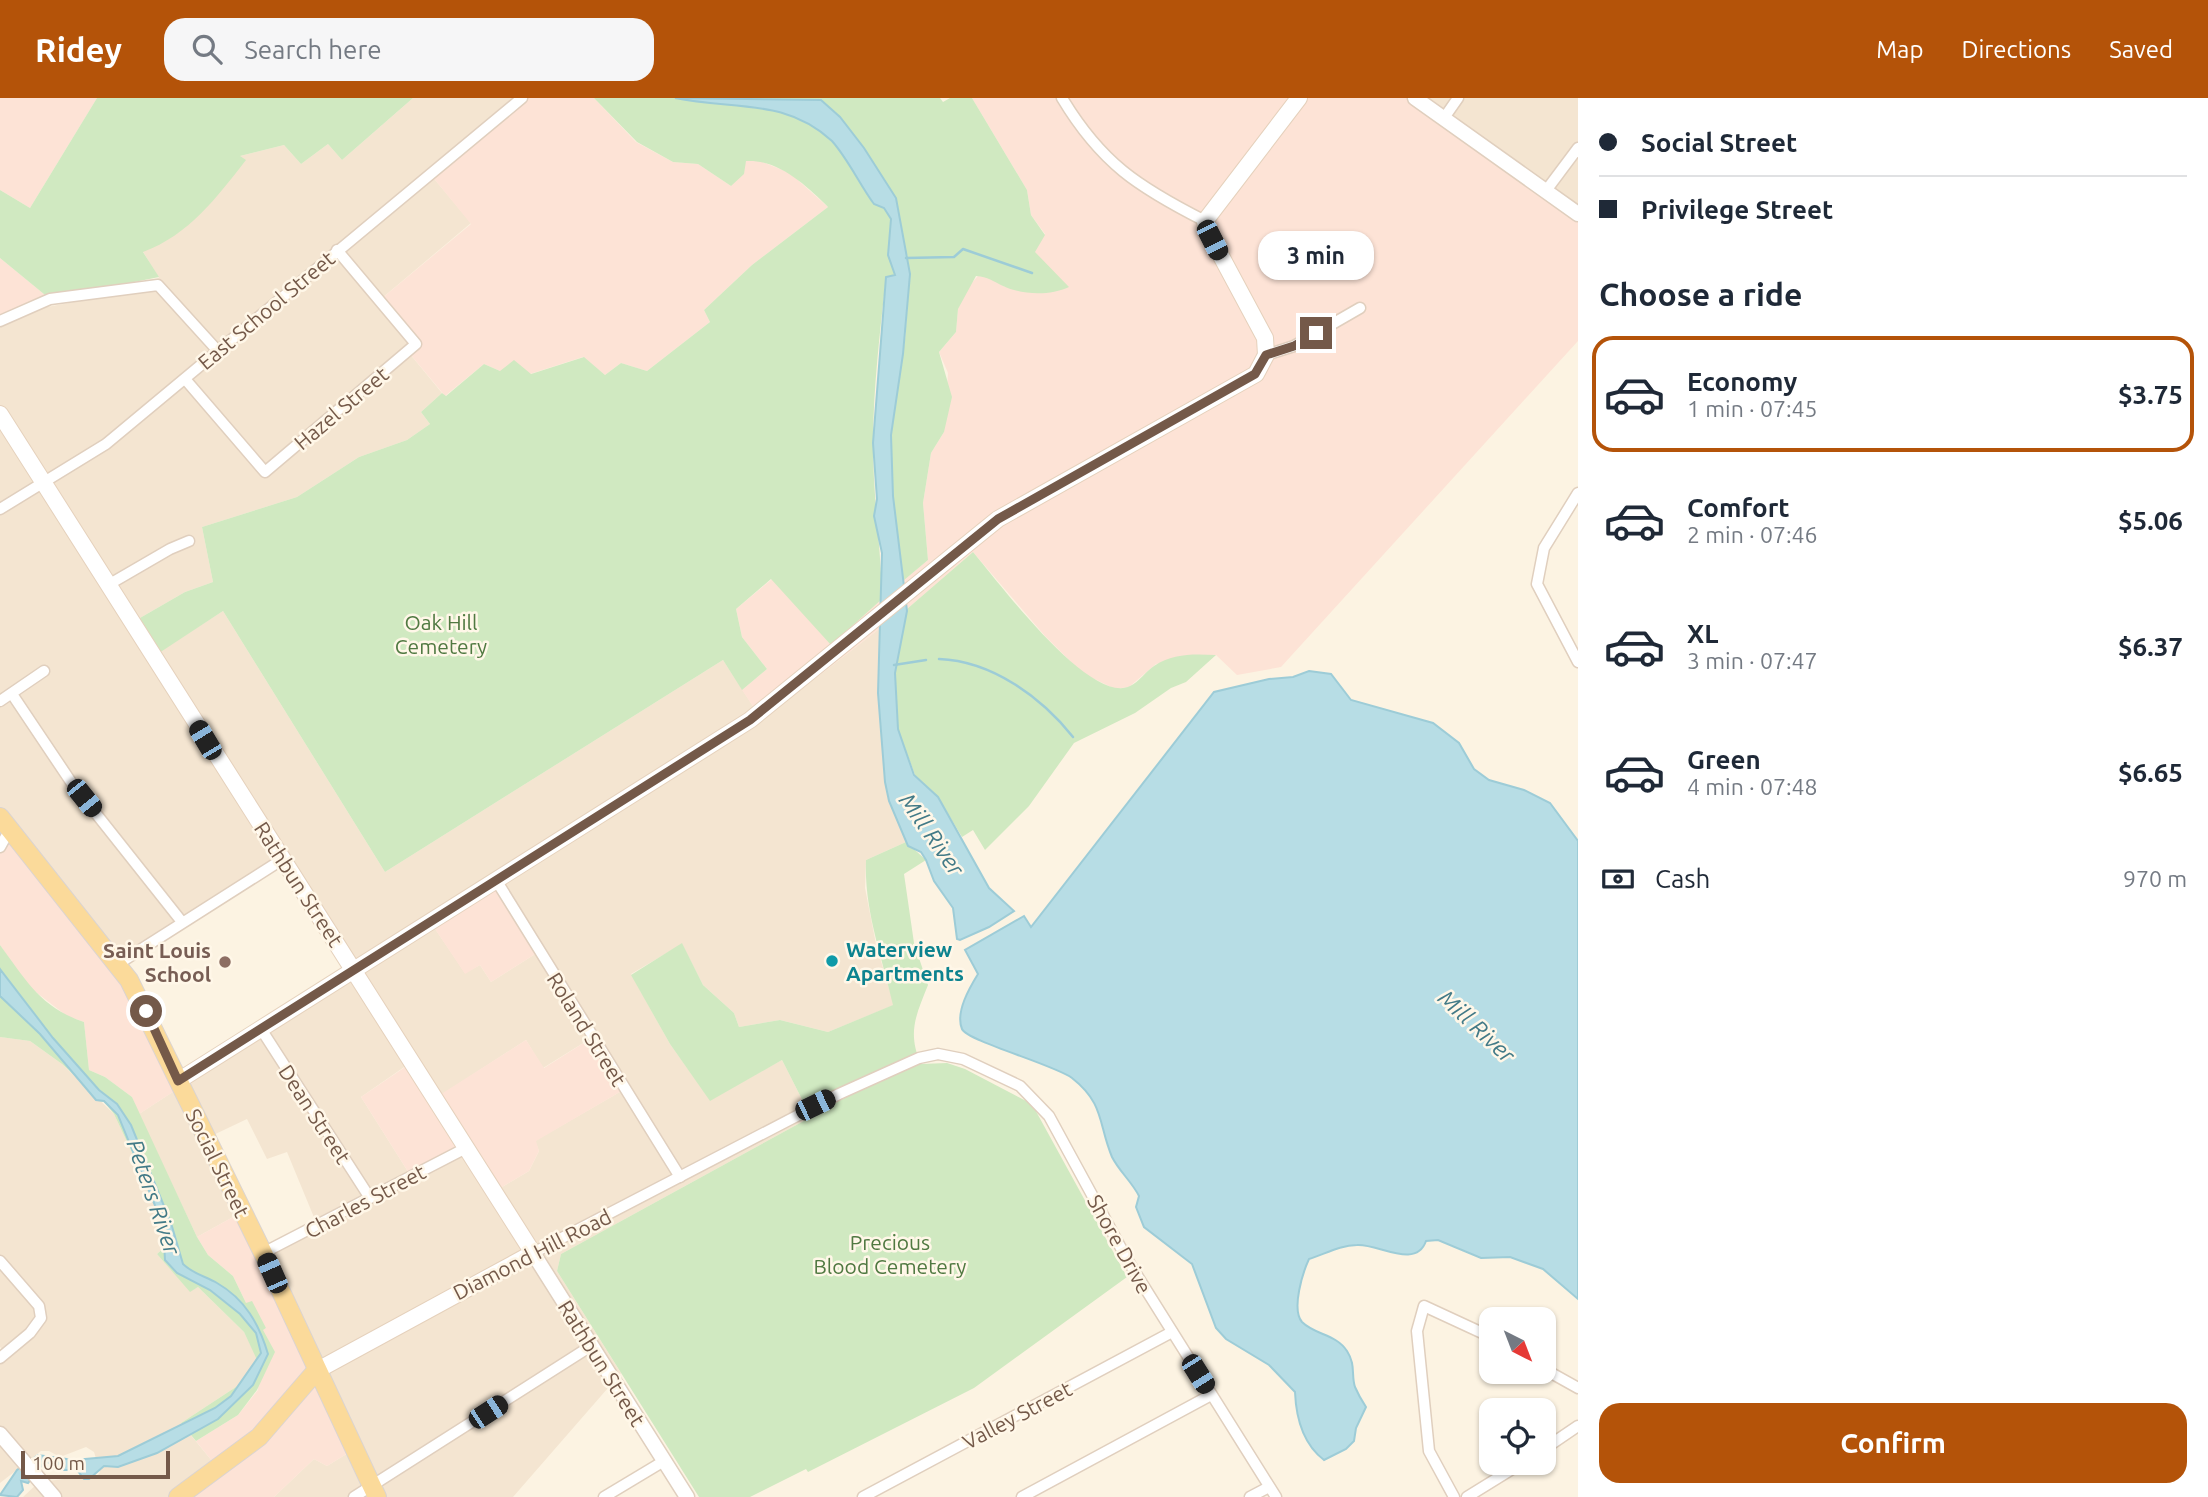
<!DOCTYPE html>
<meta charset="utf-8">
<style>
:root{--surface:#fff;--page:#f6f6f7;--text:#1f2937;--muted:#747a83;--line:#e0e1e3;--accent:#b45309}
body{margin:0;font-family:Ubuntu,sans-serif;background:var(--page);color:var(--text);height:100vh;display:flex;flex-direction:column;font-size:26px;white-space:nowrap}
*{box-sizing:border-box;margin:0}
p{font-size:23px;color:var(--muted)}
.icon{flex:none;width:38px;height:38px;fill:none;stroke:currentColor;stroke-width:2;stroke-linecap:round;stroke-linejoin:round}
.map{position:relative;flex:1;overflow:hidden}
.sheet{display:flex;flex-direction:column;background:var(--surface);width:630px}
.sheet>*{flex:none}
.top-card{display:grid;align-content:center;height:154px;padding:0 21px;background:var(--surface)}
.needle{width:46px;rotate:138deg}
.fabs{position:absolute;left:1479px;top:1209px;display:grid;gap:14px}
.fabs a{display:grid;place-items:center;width:77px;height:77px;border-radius:14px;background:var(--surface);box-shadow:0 2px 5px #0004;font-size:35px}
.scale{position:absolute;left:21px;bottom:18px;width:149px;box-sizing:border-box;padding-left:7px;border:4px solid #745949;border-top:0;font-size:19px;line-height:24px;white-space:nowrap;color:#745949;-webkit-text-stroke:5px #fff7e8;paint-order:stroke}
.end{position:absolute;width:32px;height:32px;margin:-16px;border:9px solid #745949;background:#fff;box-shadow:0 0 0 4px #fff}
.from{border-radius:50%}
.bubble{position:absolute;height:49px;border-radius:21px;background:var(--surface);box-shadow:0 2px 5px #0004;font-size:23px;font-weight:700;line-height:49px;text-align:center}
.car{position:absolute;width:21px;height:42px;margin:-21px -10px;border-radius:9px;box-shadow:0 0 5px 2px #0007;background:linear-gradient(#222 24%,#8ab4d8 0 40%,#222 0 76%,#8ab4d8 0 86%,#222 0)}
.top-card b{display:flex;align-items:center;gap:24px;height:66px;font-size:26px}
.top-card b+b{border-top:2px solid var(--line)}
.top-card i{width:18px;height:18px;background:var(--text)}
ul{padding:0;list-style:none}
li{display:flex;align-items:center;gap:21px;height:116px;margin:0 14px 10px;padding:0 7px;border:4px solid transparent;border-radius:21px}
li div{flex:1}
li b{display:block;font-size:26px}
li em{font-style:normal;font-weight:700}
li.selected{border-color:var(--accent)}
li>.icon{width:63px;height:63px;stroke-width:1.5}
h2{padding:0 21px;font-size:32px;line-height:84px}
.pay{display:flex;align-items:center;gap:18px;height:77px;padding:0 21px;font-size:26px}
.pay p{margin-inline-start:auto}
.action{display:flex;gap:14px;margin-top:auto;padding:14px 21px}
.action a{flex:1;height:80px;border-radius:21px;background:var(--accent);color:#fff;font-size:28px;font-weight:700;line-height:80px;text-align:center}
header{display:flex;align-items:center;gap:42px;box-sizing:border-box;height:98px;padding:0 35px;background:var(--accent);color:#fff}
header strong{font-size:33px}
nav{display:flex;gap:38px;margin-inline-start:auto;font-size:24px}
.search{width:490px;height:63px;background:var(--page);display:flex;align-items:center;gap:18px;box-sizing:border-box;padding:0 24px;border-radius:21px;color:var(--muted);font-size:26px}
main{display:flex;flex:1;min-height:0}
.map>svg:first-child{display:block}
.residential{fill:#f4e5d1;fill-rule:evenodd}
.commercial{fill:#fde3d6}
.green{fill:#d0e9c1}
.water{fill:#b7dde5;stroke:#9dccd7;stroke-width:2}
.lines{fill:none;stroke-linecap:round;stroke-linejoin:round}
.stream{stroke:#9dccd7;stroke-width:2.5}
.minor-casing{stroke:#e0cfbe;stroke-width:13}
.tertiary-casing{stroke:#e0cfbe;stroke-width:17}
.secondary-casing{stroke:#e5d1bc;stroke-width:18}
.primary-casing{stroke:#dbd4d0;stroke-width:20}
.minor{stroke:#fff;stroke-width:10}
.tertiary{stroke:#fff;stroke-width:14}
.secondary{stroke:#fff;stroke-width:16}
.primary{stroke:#fbda9a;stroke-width:18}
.route{stroke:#745949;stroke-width:9}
.culture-dot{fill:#0f9aa8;stroke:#fff7e8;stroke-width:2.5}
.education-dot{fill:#8d6e63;stroke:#fff7e8;stroke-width:2.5}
.labels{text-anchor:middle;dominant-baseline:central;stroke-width:5;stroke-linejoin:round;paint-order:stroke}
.street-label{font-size:21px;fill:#745949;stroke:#fff7e8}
.park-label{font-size:21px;fill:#507941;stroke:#fff7e8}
.culture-label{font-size:21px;font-weight:bold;fill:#0d838f;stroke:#fff7e8;text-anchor:start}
.education-label{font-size:21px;font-weight:bold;fill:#785e54;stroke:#fff7e8;text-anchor:end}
.water-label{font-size:23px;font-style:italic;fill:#427a87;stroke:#fff7e8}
</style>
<header>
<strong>Ridey</strong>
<div class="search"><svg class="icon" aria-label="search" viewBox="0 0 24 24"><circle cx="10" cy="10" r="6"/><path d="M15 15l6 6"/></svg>Search here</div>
<nav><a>Map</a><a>Directions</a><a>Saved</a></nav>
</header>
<main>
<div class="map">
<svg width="1578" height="1399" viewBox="0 0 1578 1399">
<rect width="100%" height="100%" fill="#fcf3e2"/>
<!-- residential -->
<g class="residential">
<path d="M 413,0 L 526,0 L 431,77 L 471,125 L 381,201 L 414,242 L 405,250 L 442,295 L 421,314 L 430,326 L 407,342 L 359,359 L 297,399 L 202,429 L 213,484 L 185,494 L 133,524 L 156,556 L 223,513 L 385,774 L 723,562 L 762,622 L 879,531 L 881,575 L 878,596 L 885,684 L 889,703 L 906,744 L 866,762 L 865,790 L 876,846 L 894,907 L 828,934 L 780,922 L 739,929 L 734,915 L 703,887 L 682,846 L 631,876 L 670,946 L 710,1002 L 782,962 L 811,1019 L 561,1156 L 557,1173 L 621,1275 L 513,1399 L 274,1399 L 314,1361 L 327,1368 L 353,1352 L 316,1272 L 299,1285 L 265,1328 L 173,1399 L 23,1399 L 39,1384 L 98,1377 L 100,1374 L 94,1354 L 86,1349 L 60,1359 L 49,1353 L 41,1353 L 0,1385 L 0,1262 L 7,1256 L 0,1249 L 0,939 L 30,943 L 62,966 L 114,1016 L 166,1127 L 167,1147 L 157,1156 L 190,1193 L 198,1189 L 244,1234 L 259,1264 L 242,1285 L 181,1325 L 212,1363 L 254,1334 L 312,1267 L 264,1156 L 318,1129 L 287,1054 L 267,1061 L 247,1021 L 207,1040 L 242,1114 L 197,1139 L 139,1016 L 179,990 L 177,982 L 351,869 L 283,764 L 121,867 L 0,717 L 0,225 L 11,218 L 47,209 L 134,193 L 159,180 L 142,152 L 209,99 L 240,58 L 284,47 L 301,66 L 328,46 L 342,62 ZM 496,780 L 540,853 L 491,884 L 480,867 L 465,875 L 429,822 ZM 593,939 L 625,991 L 535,1043 L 539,1053 L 529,1073 L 492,1095 L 468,1052 L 412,1080 L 361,999 L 410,965 L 435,1001 L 526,942 L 543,970 Z"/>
<path d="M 1419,0 L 1578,0 L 1578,116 Z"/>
</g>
<!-- commercial -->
<g class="commercial">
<path d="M 0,0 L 97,0 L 30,110 L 0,92 Z"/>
<path d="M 526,0 L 594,0 L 636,44 L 673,64 L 698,66 L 731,88 L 746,63 L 758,62 L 790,75 L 828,109 L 752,167 L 704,212 L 710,224 L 647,273 L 621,265 L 605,277 L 583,259 L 530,276 L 500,273 L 484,266 L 445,298 L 405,250 L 414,243 L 381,201 L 471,126 L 431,77 Z"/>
<path d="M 972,0 L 1419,0 L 1578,116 L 1578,243 L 1281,569 L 1237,577 L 1216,557 L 1156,566 L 1129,589 L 1115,591 L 1082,575 L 1045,538 L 973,454 L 907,511 L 903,483 L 928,462 L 923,405 L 931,355 L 944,334 L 948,275 L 939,254 L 956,234 L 958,211 L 967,190 L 978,178 L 989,179 L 1005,189 L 1045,136 L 1031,117 L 1027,92 Z"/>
<path d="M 0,160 L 50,201 L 0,225 Z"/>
<path d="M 772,481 L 831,546 L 882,501 L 879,531 L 762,622 L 742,592 L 767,571 L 742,539 L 736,511 Z"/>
<path d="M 0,717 L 118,865 L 179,990 L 139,1016 L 132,999 L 105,979 L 89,972 L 84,924 L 67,918 L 28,888 L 0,847 Z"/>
<path d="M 496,780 L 540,853 L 491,884 L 480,867 L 465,876 L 429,822 Z"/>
<path d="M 593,939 L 625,991 L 536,1043 L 539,1053 L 529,1073 L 492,1095 L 467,1052 L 412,1080 L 361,999 L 411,965 L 435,1000 L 526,942 L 544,970 Z"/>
<path d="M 242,1114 L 312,1266 L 254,1334 L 212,1363 L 196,1343 L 238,1317 L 258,1292 L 262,1232 L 266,1230 L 246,1205 L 233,1178 L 208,1157 L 197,1139 Z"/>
<path d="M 313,1273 L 353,1352 L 327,1368 L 314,1361 L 274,1399 L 173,1399 L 238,1351 Z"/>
</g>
<!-- green -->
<g class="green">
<path d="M 97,0 L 413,0 L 342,62 L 328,46 L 301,66 L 284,47 L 240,58 L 246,62 C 217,99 189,137 143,154 L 159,179 L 50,201 L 0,160 L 0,92 L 30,110 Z"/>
<path d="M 594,0 L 940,0 L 943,4 L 950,0 L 972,0 L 1027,92 L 1031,117 L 1045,137 L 1035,154 L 1069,189 C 1050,198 1022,197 1003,188 C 993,183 988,179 976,178 L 958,211 L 956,234 L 939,254 L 952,299 L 944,334 L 931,355 L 923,405 L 928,462 L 903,483 L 893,398 L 891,337 L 905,242 L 910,176 L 907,156 L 895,178 L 886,179 C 880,234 873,291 873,346 C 873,399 881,449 882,501 L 831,547 L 771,481 L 736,511 L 742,539 L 767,571 L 742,592 L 723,562 L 385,774 L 223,513 L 156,557 L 133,524 L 185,494 L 213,484 L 202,429 L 297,399 L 359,359 L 407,342 L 430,326 L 421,314 L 442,295 L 446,298 L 484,266 L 500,273 L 514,262 L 531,276 L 584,259 L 605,277 L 621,265 L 647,273 L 710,224 L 704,212 L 752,167 L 828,109 C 807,88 778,61 746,63 L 744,76 L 731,88 L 698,66 L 673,64 L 637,44 Z"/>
<path d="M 973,454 C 997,482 1090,608 1130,588 C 1139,584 1146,573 1154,568 C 1173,555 1194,556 1216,557 L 1186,584 L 1171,590 L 1135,615 L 1074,645 L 1029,708 L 985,752 L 973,732 L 962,739 L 938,699 L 915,677 L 898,631 L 895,575 L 907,511 Z"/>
<path d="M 906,744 L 926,762 L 904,776 L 914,845 L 928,887 C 916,917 907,935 921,966 L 947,965 L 965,971 L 1032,1006 L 1127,1179 L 974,1290 L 808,1374 L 806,1371 L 750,1399 L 699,1399 L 557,1173 L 561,1156 L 811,1019 L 782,962 L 710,1003 L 670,946 L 631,877 L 682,845 L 703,887 L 734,915 L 739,929 L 780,922 L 828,934 L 893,907 C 882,858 864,813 866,762 Z"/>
<path d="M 0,847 C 26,882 40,909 84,924 L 89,972 L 105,979 L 132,999 L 197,1139 L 208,1157 L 233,1178 L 246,1205 L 252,1203 L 266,1230 L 263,1232 L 275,1254 L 257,1292 L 238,1317 L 196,1343 L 181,1325 L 242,1285 L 258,1264 L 244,1234 L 198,1189 L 190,1194 L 157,1156 L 167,1147 L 166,1127 L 114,1016 L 104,1004 L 98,1003 L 92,993 L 62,966 L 30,943 L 0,939 Z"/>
</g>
<!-- water -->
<g class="water">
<path d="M 675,0 L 821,2 L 840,19 L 864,50 L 896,100 L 910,176 L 903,256 L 891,337 L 893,398 L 907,513 L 895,575 L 898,631 L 914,677 L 938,699 L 989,790 L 1014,813 L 989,829 L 960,842 L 957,841 L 953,810 L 934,783 L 926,762 L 921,754 L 908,748 L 889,703 L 885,684 L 878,595 L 882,455 L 874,418 L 877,401 L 873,345 L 886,179 L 895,177 L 888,157 L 891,121 L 884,110 L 874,106 C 860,87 848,61 832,43 C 785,0 735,12 675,0 Z"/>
<path d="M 1309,573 L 1331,576 L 1351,602 L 1433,625 L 1459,645 L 1474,671 L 1489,682 L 1524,692 L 1550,705 L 1578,743 L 1578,1201 L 1543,1171 L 1510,1159 L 1481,1160 L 1438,1142 L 1426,1143 C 1416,1172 1377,1145 1357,1147 C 1340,1147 1325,1156 1309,1161 C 1303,1174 1291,1211 1302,1224 C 1315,1237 1336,1236 1347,1253 C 1356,1267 1351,1277 1355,1289 C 1358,1296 1362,1303 1366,1309 L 1356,1330 L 1354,1343 L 1346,1351 L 1324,1362 C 1303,1346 1296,1319 1295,1294 L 1269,1267 L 1226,1241 L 1216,1230 L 1192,1166 L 1144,1129 L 1136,1109 L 1139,1098 C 1132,1084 1119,1073 1112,1059 C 1098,1026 1105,1006 1072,980 C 1055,967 967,943 962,931 C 955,914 970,889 978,876 L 965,852 L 1024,818 L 1031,829 L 1214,594 L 1269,581 L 1293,579 Z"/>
<path d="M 0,871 L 53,940 L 99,992 L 117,1006 L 131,1027 L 171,1125 L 183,1166 C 193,1176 205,1178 217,1185 C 245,1201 259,1226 268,1256 L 253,1287 L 218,1321 L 157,1355 L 118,1369 L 104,1368 L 89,1381 L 84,1381 L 77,1372 L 63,1372 L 45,1363 L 28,1385 L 21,1383 L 23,1392 L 17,1399 L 0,1397 L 17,1372 L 38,1357 L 74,1362 L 118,1358 L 215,1310 L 231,1298 L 261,1255 L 256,1235 L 240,1216 L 210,1192 L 177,1175 L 165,1162 L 163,1127 L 118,1017 L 104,1003 L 96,1002 L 40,936 L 0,898 Z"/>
</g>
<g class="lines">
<!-- stream -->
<g class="stream">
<path d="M 906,160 L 954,159 L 963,151 L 1032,175"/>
<path d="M 939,561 C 992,563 1041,599 1073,639"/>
<path d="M 894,567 L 926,562"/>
</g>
<defs>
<g id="minor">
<path d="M 1062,0 C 1101,65 1138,89 1205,123"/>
<path d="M 1444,20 L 1458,0"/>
<path d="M 1545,94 L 1578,50"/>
<path d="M 0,223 L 50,201 L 158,187 L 217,252"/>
<path d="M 1266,257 L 1294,248 L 1360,210"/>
<path d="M 185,281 L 265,374 L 416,246 L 337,152"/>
<path d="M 1578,395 L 1544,450 L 1537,486 L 1578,564"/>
<path d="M 0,411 L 106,346 L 522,0"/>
<path d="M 108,487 L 170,451 L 189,443"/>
<path d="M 12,596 L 71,684 L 182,824"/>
<path d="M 0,603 L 44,573"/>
<path d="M 0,749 L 10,731"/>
<path d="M 496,782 L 680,1079"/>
<path d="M 118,866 L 283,761"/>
<path d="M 261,931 L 370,1100"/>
<path d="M 263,1155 L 466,1050"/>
<path d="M 533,1155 L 839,996 L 919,960 L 938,956 L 963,961 L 1020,988 L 1049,1018 L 1128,1163 L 1276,1399"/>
<path d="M 0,1163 L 39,1208 L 41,1220 L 30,1235 L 0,1260"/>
<path d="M 1544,1271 L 1578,1290"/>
<path d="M 1544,1351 L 1578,1328"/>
<path d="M 354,1399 L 591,1248"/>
<path d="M 604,1399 L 664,1363"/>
<path d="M 863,1399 L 1172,1234"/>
<path d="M 1022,1399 L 1211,1297"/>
<path d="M 1250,1399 L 1269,1389"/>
<path d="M 1454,1399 L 1429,1353 L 1417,1233 L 1424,1208 L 1491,1239"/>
<path d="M 1467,1399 L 1522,1365"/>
</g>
<g id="tertiary">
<path d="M 1415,0 L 1578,116"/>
<path d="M 533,1155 L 687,1399"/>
<path d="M 0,1336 L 54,1399"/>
</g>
<g id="secondary">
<path d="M 0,316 L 533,1155 L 316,1273"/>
<path d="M 178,983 L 750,622 L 998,421 L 1256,276 L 1266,257 L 1265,240 L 1206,130 L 1205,123 L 1299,0"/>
</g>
<g id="primary">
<path d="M 0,719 L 129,882 L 263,1155 L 377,1399"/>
<path d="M 178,1399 L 259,1339 L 316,1273"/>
</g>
</defs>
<!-- minor casing -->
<use href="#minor" class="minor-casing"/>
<!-- tertiary casing -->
<use href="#tertiary" class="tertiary-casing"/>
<!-- secondary casing -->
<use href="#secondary" class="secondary-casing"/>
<!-- primary casing -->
<use href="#primary" class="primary-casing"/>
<!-- minor -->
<use href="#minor" class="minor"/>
<!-- tertiary -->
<use href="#tertiary" class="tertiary"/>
<!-- secondary -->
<use href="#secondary" class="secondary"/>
<!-- primary -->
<use href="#primary" class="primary"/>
</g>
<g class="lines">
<!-- route -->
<path class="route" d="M 146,913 L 178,983 L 750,622 L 998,421 L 1255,276 L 1266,257 L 1294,248 L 1316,235"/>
</g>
<!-- markers -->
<circle class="culture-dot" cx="832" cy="863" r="7"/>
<circle class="education-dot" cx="225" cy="864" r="7"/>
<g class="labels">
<!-- street labels -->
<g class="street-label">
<text transform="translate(266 212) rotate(-40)">East School Street</text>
<text transform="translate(341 310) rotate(-40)">Hazel Street</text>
<text transform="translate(299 786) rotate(57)">Rathbun Street</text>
<text transform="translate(587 931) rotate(58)">Roland Street</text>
<text transform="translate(315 1016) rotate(57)">Dean Street</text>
<text transform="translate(218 1065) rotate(64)">Social Street</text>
<text transform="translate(365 1103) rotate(-28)">Charles Street</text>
<text transform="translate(1120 1146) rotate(61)">Shore Drive</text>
<text transform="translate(532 1156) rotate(-27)">Diamond Hill Road</text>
<text transform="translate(602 1265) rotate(58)">Rathbun Street</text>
<text transform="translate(1017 1317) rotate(-28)">Valley Street</text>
</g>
<!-- park labels -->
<g class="park-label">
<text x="441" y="524">Oak Hill<tspan x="441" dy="24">Cemetery</tspan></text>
<text x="890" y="1144">Precious<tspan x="890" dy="24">Blood Cemetery</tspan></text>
</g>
<!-- culture labels -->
<g class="culture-label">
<text x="846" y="851">Waterview<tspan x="846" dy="24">Apartments</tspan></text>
</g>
<!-- education labels -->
<g class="education-label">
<text x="211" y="852">Saint Louis<tspan x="211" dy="24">School</tspan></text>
</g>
<!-- water labels -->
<g class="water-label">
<text transform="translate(932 736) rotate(55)">Mill River</text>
<text transform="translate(1477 928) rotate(43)">Mill River</text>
<text transform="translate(154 1099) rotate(71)">Peters River</text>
</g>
</g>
</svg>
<div class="fabs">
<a><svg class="needle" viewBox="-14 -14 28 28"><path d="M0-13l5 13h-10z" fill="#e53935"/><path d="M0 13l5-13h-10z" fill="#747a83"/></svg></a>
<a><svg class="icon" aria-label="locate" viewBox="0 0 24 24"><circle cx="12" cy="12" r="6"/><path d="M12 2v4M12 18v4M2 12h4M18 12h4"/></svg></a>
</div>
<div class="scale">100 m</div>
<i class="end from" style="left:146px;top:913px"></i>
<i class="end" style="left:1316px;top:235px"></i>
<div class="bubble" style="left:1258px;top:133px;width:116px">3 min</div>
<i class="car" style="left:1212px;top:142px;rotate:153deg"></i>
<i class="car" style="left:205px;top:642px;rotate:329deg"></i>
<i class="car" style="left:84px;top:700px;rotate:141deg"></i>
<i class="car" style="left:815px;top:1007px;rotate:64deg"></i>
<i class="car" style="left:272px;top:1175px;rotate:336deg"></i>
<i class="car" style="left:1198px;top:1276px;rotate:148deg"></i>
<i class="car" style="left:488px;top:1314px;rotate:57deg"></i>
</div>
<section class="sheet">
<div class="top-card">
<b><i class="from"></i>Social Street</b>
<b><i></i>Privilege Street</b>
</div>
<h2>Choose a ride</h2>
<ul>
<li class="selected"><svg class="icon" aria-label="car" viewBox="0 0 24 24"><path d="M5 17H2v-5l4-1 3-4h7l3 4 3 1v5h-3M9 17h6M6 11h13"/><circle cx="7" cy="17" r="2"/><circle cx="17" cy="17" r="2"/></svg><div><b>Economy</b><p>1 min · 07:45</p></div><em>$3.75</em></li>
<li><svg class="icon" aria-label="car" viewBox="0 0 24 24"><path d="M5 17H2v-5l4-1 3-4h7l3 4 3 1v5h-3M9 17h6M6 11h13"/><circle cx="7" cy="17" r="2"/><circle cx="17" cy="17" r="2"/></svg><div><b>Comfort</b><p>2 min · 07:46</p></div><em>$5.06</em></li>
<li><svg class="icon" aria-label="car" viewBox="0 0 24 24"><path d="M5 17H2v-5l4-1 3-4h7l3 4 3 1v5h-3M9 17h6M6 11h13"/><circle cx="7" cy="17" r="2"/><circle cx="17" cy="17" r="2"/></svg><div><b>XL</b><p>3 min · 07:47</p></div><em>$6.37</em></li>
<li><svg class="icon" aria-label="car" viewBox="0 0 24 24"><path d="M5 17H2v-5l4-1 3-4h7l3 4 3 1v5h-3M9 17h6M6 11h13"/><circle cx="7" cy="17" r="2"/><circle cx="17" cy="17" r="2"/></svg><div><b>Green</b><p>4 min · 07:48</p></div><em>$6.65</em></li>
</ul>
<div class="pay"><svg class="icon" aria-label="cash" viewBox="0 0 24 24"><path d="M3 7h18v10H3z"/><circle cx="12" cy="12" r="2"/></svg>Cash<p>970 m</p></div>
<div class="action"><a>Confirm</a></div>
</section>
</main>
